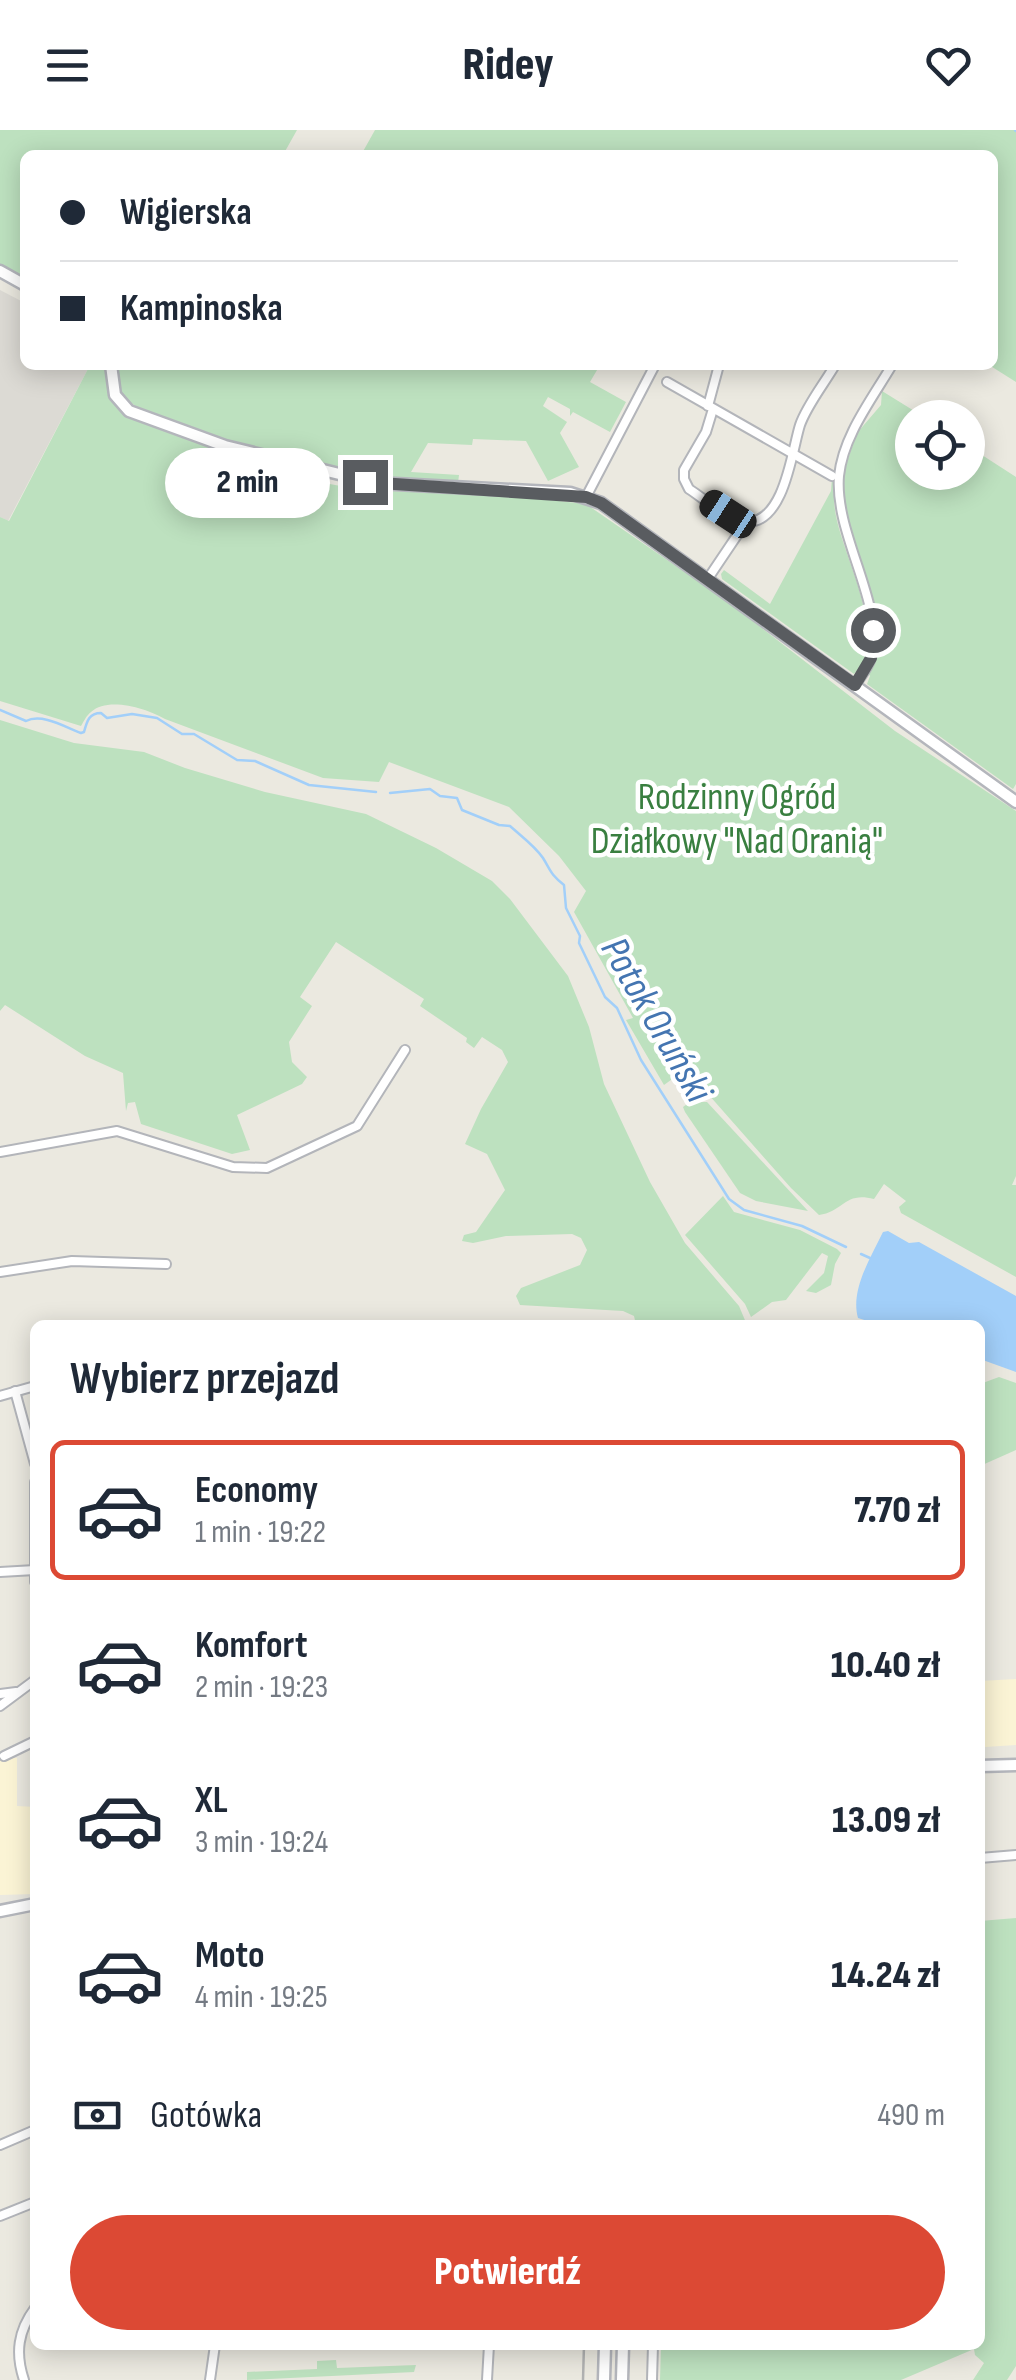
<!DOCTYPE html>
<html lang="pl">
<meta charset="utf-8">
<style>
:root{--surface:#fff;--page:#f6f6f7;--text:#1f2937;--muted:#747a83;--line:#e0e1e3;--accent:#dc4934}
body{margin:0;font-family:"Sofia Sans Condensed",sans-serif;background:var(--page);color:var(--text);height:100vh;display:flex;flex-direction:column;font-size:38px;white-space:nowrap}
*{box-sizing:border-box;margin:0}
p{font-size:32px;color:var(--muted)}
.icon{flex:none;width:55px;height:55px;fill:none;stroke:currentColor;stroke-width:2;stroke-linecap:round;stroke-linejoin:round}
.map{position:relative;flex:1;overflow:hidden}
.sheet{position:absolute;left:30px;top:1190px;width:955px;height:1030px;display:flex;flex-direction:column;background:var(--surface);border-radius:15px;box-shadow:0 5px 25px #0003}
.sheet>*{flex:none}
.hud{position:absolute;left:20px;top:20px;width:978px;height:220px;border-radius:15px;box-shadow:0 5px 25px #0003;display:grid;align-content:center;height:220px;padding:0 40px;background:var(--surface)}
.controls{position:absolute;left:895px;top:270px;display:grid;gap:20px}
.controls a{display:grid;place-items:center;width:90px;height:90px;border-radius:50%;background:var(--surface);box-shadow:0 5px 25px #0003;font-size:50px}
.end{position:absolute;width:45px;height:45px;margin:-22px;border:12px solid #595c60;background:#fff;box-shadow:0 0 0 5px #fff}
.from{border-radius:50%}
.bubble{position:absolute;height:70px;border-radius:35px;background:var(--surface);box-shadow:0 5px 25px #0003;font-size:32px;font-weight:800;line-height:70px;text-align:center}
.car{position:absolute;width:30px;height:60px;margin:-30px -15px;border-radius:12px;box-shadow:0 0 8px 2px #0007;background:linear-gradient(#222 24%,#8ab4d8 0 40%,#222 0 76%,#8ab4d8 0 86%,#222 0)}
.hud b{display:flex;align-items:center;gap:35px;height:95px;font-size:38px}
.hud b+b{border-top:2px solid var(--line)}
.hud i{width:25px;height:25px;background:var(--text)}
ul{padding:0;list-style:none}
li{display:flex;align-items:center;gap:30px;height:140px;margin:0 20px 15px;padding:0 20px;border:5px solid transparent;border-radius:15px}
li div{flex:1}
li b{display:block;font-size:38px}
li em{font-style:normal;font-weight:800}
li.current{border-color:var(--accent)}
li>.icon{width:90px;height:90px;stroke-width:1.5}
h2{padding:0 40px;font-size:45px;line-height:120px}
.pay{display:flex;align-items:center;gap:25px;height:110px;padding:0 40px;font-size:38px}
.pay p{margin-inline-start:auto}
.button{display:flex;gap:20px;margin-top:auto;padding:20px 40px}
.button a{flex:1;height:115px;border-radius:60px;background:var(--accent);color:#fff;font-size:40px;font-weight:800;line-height:115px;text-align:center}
header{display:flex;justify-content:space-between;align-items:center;height:130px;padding:0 40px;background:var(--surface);font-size:45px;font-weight:800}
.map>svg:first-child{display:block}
.commercial{fill:#fbf4d5}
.industrial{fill:#dcdad4}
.green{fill:#bde1bf}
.water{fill:#a2cff9}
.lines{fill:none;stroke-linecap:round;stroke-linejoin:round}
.stream{stroke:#a2cff9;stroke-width:2.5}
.street-casing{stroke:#b3b5ba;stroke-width:12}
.secondary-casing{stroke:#b4b6bc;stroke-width:15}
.street{stroke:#fff;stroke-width:8}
.secondary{stroke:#fff;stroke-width:10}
.tram{stroke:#b1b2b2;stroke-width:2.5}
.route{stroke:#595c60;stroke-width:12}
.labels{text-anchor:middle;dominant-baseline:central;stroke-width:9;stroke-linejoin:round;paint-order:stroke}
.park-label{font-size:38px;fill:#397f40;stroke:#fff}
.water-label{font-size:40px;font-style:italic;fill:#4475b1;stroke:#fff}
</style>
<header><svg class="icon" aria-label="menu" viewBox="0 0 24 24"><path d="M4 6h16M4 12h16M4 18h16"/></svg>Ridey<svg class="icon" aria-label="heart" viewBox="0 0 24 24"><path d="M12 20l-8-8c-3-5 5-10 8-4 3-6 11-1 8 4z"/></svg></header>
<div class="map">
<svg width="1016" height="2250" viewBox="0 0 1016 2250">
<rect width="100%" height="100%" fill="#ebe9e0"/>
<!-- commercial -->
<g class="commercial">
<path d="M 1016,1549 L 1016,1615 L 985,1617 L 980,1551 Z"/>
<path d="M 0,1628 L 17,1628 L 17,1676 L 35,1677 L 35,1764 L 0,1765 Z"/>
</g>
<!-- industrial -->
<path class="industrial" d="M 0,160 L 25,173 L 25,235 L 90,235 L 8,391 L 0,387 Z"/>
<!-- green -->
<g class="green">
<path d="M 0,0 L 297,0 L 283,25 L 25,25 L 25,148 L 0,135 Z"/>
<path d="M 375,0 L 1016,0 L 1016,252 L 989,235 L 992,235 L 992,25 L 361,25 Z"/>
<path d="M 90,235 L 107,235 L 111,264 L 122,282 L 303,349 L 362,360 L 514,366 L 586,374 L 728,472 L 895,601 L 1016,681 L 1016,1046 L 1012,1055 L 1016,1055 L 1016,1147 L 901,1083 L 899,1077 L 906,1071 L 884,1054 L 874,1069 C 845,1061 844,1081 819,1085 L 791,1058 L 686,939 L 664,955 L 626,890 L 633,888 L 574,782 L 586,761 L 559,726 L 509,677 L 389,632 L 379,652 L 323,648 L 165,589 C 148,579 108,566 91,582 C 86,586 84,591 81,596 L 0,571 L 0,387 L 9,391 Z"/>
<path d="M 117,235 L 600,235 L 590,252 L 626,272 L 610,302 L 573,282 L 570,286 L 570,279 L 548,267 L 543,276 L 567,292 L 560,303 L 579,337 L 548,351 L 526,311 L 473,309 L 472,315 L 428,313 L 411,342 L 459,345 L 458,353 L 368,346 L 222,309 L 146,284 L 122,266 Z"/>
<path d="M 882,261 L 924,287 L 912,288 L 912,342 L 968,342 L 968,316 L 1016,347 L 1016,654 L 1013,659 L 867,554 L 870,546 L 868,543 L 874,532 L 876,501 L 843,376 L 843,343 L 857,303 L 881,275 Z"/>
<path d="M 832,347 C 835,358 833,373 836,386 C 844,429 890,509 854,544 L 722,449 L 721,444 L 724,440 L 770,474 L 831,361 Z"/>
<path d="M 0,590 L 74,613 L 144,622 L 185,638 L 265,662 L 366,684 L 436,718 L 492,751 L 510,769 L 568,846 L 589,897 L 604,954 L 650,1052 L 685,1113 L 739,1176 L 747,1195 L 636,1195 L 634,1186 L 623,1181 L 520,1175 L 516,1166 L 521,1158 L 580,1135 L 587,1120 L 581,1108 L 572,1104 L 506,1106 L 473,1113 L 462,1111 L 464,1105 L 476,1102 L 505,1060 L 487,1024 L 465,1014 L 481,979 L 508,932 L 502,920 L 482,907 L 474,918 L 466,912 L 467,908 L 420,876 L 424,869 L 336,812 L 300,867 L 312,876 L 289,912 L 292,932 L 307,947 L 302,954 L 237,985 L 250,1020 L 232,1024 L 141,994 L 135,972 L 128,973 L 126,981 L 123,943 L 85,926 L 5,875 L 0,881 Z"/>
<path d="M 690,972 L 707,972 L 808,1081 L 756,1071 L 740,1063 L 685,982 L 683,977 Z"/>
<path d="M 723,1066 L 734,1082 L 800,1100 L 837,1119 L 841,1123 L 835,1134 L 831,1155 L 816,1163 L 806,1161 L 824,1143 L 828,1126 L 822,1123 L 786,1170 L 772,1172 L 751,1187 L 745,1174 L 685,1105 Z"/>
<path d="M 999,1247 L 1016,1253 L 1016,1320 L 980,1336 L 980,1254 Z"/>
<path d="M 1016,1788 L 1016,2236 L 1007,2250 L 973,2250 L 984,2233 L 975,2225 L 974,2219 L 901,2250 L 660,2250 L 661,2215 L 980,2215 L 980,1791 Z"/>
<path d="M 336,2230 L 337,2238 L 416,2235 L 414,2242 L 247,2250 L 247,2242 L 317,2239 L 317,2231 Z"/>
</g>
<!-- water -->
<path class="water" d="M 888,1101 L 909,1113 L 919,1112 L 1016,1166 L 1016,1242 L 980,1229 L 980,1195 L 880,1195 L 858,1188 C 850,1160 871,1127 883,1102 Z"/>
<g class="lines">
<!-- stream -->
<g class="stream">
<path d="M 1015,0 L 1016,1"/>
<path d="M 0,580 L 26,591 C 42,583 65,597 81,603 L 84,602 C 87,591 89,583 101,583 L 107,588 L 132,584 L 157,588 L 182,604 L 194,604 L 237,630 L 255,631 L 309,655 L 376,662"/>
<path d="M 390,663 L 430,659 L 440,666 L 457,668 L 462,680 L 499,695 L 510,696 C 521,706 535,716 543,728 C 551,741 551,745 564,755 L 566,778 L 580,806 L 579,813 L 605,867 L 617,878 L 641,930 L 729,1069 L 744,1080 L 802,1096 L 846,1117"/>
<path d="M 861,1124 L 870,1128"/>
</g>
<defs>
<g id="street">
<path d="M 667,252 L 832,346"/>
<path d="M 708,276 L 719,235"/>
<path d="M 713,279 L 706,302 L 684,340 L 684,349 L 689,359 C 705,369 730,393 749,392 C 785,390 792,320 800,295 C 807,275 824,254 835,235"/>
<path d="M 586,367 L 655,235"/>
<path d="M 707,450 L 746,392"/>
<path d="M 855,555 C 861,546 868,538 871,528 C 886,476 834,405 839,346 C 843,306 872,269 892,235"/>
<path d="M 0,1022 L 117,1001 L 233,1037 L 267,1038 L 357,996 L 405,920"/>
<path d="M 0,1142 L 72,1131 L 166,1134"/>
<path d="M 15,1261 L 35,1334"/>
<path d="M 0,1266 L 35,1256"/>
<path d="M 35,1352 L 35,1452"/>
<path d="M 0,1442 L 35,1440"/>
<path d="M 0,1564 L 16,1562"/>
<path d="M 0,1576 L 35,1550"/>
<path d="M 4,1626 L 35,1611"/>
<path d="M 980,1728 L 1016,1725"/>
<path d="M 0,2015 L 35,2000"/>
<path d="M 0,2086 L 35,2072"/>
<path d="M 24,2250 C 15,2223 18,2201 35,2178"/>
<path d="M 210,2250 L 215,2215"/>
<path d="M 487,2250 L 489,2215"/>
<path d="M 652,2250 L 653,2215"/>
</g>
<g id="secondary">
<path d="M 0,141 L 25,155"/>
<path d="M 111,235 L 115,265 L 129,281 L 225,316 L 376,353 L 570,363 L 601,373 L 1016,672"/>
<path d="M 980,1636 L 1016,1635"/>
<path d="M 0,1781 L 35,1774"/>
<path d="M 604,2250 L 605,2215"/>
<path d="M 622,2250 L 623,2215"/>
</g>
</defs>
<!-- street casing -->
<use href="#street" class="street-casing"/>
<!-- secondary casing -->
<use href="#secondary" class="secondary-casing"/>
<!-- street -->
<use href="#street" class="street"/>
<!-- secondary -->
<use href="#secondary" class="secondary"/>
<!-- tram -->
<path class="tram" d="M 583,2250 L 584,2215"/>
</g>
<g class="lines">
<!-- route -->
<path class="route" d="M 365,352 L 586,367 L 601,373 L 855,555 L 871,528 L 873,500"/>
</g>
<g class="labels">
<!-- park labels -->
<g class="park-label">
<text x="737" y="667">Rodzinny Ogród<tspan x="737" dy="44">Działkowy "Nad Oranią"</tspan></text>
</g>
<!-- water labels -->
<g class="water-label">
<text transform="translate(656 890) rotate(60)">Potok Oruński</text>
</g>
</g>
</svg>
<div class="controls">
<a><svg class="icon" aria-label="locate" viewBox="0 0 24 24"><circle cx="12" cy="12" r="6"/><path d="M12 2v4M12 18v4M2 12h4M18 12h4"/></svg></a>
</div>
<i class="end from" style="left:873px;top:500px"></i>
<i class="end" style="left:365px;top:352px"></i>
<div class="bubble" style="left:165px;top:318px;width:165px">2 min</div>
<i class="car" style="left:728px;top:384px;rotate:303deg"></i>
<div class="hud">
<b><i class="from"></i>Wigierska</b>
<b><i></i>Kampinoska</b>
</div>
<section class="sheet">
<h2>Wybierz przejazd</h2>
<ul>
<li class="current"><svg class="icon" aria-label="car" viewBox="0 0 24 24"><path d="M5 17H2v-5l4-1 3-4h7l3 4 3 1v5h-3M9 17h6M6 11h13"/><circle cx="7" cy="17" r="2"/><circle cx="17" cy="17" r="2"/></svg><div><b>Economy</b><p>1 min · 19:22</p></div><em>7.70 zł</em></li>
<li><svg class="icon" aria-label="car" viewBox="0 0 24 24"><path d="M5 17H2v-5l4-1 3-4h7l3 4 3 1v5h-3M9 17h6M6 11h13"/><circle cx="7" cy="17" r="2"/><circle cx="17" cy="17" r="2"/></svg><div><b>Komfort</b><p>2 min · 19:23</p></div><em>10.40 zł</em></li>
<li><svg class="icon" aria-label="car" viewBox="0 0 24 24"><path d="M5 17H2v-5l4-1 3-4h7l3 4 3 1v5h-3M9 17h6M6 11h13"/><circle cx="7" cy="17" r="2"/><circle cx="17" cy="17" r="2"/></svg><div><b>XL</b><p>3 min · 19:24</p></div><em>13.09 zł</em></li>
<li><svg class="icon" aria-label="car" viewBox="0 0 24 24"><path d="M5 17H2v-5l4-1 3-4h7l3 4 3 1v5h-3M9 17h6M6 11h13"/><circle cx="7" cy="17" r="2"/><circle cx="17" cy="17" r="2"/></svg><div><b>Moto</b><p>4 min · 19:25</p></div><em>14.24 zł</em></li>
</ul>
<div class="pay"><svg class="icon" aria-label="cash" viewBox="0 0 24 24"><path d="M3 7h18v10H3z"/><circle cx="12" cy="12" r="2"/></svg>Gotówka<p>490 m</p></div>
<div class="button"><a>Potwierdź</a></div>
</section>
</div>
